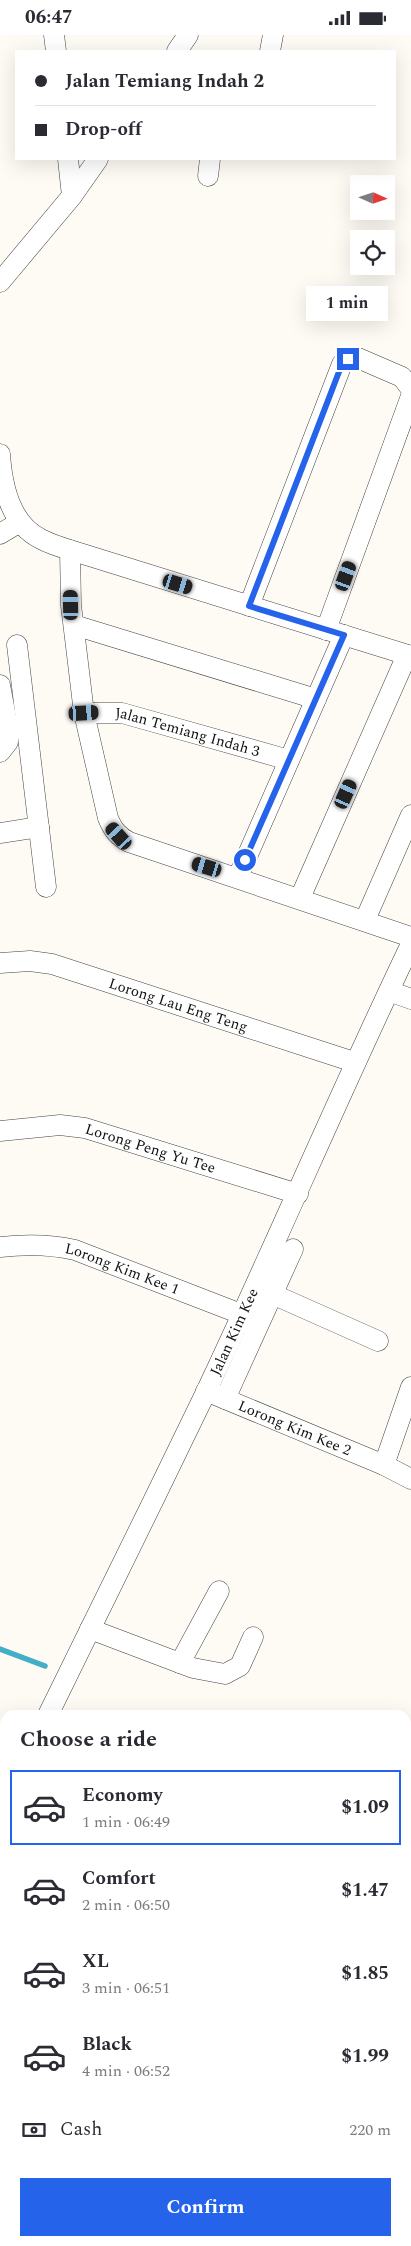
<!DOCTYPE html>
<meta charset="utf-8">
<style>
:root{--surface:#fff;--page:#f2f2f3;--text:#2b2b33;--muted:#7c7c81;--line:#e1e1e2;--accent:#2563eb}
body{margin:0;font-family:Spectral,serif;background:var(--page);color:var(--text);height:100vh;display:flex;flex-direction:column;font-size:19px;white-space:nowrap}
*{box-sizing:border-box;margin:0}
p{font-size:16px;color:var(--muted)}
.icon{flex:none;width:28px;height:28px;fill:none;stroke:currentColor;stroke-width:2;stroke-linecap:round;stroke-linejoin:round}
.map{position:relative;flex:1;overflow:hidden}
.details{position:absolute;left:0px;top:1675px;width:411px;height:536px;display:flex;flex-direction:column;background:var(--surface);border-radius:15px 15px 0 0;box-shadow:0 5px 20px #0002}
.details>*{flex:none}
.banner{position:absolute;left:15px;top:15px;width:381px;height:110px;border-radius:0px;box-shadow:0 5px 20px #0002;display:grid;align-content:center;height:110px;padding:0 20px;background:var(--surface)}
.needle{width:32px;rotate:93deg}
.controls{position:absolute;left:350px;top:140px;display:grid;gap:10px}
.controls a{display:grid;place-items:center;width:45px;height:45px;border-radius:0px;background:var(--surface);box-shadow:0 5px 20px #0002;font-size:25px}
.end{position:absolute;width:22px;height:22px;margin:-11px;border:6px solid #2563eb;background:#fff;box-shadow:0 0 0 2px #fff}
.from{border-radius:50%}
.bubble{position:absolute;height:35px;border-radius:0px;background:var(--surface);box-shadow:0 5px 20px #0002;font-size:16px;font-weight:700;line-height:35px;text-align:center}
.car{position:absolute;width:15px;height:30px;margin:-15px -8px;border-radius:6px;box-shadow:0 0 4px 1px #0007;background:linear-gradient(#222 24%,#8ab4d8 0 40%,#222 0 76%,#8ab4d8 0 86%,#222 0)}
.banner b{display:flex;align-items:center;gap:18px;height:48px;font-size:19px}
.banner b+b{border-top:1px solid var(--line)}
.banner i{width:12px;height:12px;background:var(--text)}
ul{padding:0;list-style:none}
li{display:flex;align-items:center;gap:15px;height:75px;margin:0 10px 8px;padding:0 10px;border:2px solid transparent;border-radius:0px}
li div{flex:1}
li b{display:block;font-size:19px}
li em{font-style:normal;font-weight:700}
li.selected{border-color:var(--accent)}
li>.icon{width:45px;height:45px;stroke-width:1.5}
h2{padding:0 20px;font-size:22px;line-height:60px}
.pay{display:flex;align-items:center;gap:12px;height:55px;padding:0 20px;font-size:19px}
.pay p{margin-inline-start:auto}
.action{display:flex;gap:10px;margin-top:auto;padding:10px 20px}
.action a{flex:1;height:58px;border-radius:0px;background:var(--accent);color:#fff;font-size:20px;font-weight:700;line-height:58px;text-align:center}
.status{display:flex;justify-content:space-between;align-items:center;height:35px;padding:0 25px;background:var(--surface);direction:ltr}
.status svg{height:14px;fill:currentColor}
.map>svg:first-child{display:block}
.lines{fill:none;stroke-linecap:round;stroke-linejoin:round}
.stream{stroke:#45aec7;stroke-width:5.5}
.minor-casing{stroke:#434343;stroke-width:21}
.minor{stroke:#fff;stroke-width:20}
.route{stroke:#2563eb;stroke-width:6}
.labels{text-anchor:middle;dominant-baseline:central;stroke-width:5;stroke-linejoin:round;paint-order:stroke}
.street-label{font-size:15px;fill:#101010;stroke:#fff}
</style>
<div class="status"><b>06:47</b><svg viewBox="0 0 49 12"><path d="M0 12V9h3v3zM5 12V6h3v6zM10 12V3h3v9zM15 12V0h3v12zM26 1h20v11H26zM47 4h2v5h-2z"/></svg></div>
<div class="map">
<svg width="411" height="2211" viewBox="0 0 411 2211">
<rect width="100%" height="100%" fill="#fefaf4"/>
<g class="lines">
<!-- stream -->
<path class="stream" d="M 0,1614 L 45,1631"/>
<defs>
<g id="minor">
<path d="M 54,0 L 56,16"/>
<path d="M 177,16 L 188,0"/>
<path d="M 270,16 L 273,0"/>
<path d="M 208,141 L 210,124"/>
<path d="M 72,161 L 98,124"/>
<path d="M 0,247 L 72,161 L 68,124"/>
<path d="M 0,419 C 2,450 10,489 41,504 C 50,509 60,512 70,515 L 411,621"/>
<path d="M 0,499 L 20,487"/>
<path d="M 70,515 L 71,570 L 84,678 L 108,783 C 113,795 118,801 129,807 L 411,902"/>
<path d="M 249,571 L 342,329 L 348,324 L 358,323 L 402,342 L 411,354"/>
<path d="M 74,590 L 316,664"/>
<path d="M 326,595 L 411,361"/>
<path d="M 17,610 L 46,852"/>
<path d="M 0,650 L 8,693 L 8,707 L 0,717"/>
<path id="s1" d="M 84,678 L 122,678 L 289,725"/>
<path d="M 0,798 L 39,792"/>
<path d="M 238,842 L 344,600"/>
<path d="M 300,863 L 407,620"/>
<path d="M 365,885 L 411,780"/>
<path id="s2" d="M 0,928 L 30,926 L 52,929 L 354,1027"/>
<path d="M 389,956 L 411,964"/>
<path id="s3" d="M 0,1096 L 60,1090 L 85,1093 L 298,1159"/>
<path id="s4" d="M 0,1212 C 27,1209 49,1209 75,1215 L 241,1279"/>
<path d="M 261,1254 L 378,1306"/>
<path id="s5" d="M 206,1356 L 384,1430 L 411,1444"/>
<path d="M 225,1364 L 293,1214"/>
<path d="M 384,1430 L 411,1352"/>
<path d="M 90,1594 L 193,1633 L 225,1639 L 240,1631 L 253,1602"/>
<path d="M 180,1628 L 219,1556"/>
<path id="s6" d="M 48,1680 C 101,1572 154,1465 206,1357 C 276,1209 340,1057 411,909"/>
<path d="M 0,1792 L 5,1780"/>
<path d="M 406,1863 L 411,1866"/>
<path d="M 0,1882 L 5,1884"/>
<path d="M 0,2009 L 5,2011"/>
<path d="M 406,2060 L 411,2061"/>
<path d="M 0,2179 L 5,2166"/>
<path d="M 70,2211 L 72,2206"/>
<path d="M 153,2211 L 155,2206"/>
<path d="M 238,2211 L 240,2206"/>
</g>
</defs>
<!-- minor casing -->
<use href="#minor" class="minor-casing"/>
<!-- minor -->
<use href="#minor" class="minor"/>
</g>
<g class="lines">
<!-- route -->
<path class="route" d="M 245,825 L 344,600 L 249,571 L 342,329 L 348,324"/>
</g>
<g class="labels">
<!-- street labels -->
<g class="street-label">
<text stroke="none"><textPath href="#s1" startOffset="106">Jalan Temiang Indah 3</textPath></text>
<text stroke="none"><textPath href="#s2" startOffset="185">Lorong Lau Eng Teng</textPath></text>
<text stroke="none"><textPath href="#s3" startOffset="154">Lorong Peng Yu Tee</textPath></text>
<text stroke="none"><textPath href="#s4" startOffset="126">Lorong Kim Kee 1</textPath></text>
<text stroke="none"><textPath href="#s6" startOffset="426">Jalan Kim Kee</textPath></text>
<text stroke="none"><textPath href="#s5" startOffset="96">Lorong Kim Kee 2</textPath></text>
</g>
</g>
</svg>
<div class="controls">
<a><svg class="needle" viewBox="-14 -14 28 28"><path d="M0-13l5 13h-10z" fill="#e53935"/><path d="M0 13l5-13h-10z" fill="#7c7c81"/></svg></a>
<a><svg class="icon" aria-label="locate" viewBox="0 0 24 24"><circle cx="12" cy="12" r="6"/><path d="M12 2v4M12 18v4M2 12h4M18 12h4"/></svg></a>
</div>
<i class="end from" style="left:245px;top:825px"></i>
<i class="end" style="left:348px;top:324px"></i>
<div class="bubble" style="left:306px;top:251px;width:82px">1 min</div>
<i class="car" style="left:346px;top:541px;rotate:20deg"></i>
<i class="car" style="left:178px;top:549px;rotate:107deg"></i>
<i class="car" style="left:71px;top:570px;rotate:359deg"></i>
<i class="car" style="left:84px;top:678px;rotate:87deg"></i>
<i class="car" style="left:346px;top:759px;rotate:24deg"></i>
<i class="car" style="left:119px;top:801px;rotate:318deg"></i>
<i class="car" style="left:207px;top:832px;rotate:287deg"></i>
<div class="banner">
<b><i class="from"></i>Jalan Temiang Indah 2</b>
<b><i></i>Drop-off</b>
</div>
<section class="details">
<h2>Choose a ride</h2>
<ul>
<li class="selected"><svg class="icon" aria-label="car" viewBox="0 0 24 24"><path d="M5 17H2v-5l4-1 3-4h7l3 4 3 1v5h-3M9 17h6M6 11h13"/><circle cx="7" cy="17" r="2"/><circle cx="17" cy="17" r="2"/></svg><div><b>Economy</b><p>1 min · 06:49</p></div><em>$1.09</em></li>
<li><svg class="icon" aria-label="car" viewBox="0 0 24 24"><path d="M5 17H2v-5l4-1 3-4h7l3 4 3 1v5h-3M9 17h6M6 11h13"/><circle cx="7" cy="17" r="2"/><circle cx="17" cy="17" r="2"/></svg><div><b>Comfort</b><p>2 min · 06:50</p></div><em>$1.47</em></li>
<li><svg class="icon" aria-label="car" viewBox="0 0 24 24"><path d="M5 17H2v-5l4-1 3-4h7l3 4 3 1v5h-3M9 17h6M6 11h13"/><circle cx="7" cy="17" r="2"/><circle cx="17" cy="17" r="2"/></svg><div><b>XL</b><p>3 min · 06:51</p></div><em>$1.85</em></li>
<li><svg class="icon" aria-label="car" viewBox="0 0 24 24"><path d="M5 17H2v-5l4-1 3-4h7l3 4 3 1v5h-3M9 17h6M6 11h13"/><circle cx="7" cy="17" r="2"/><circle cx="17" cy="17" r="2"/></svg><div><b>Black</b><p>4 min · 06:52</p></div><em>$1.99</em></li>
</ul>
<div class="pay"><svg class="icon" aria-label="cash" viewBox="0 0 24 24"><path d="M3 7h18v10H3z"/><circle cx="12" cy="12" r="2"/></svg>Cash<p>220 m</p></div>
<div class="action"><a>Confirm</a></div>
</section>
</div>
